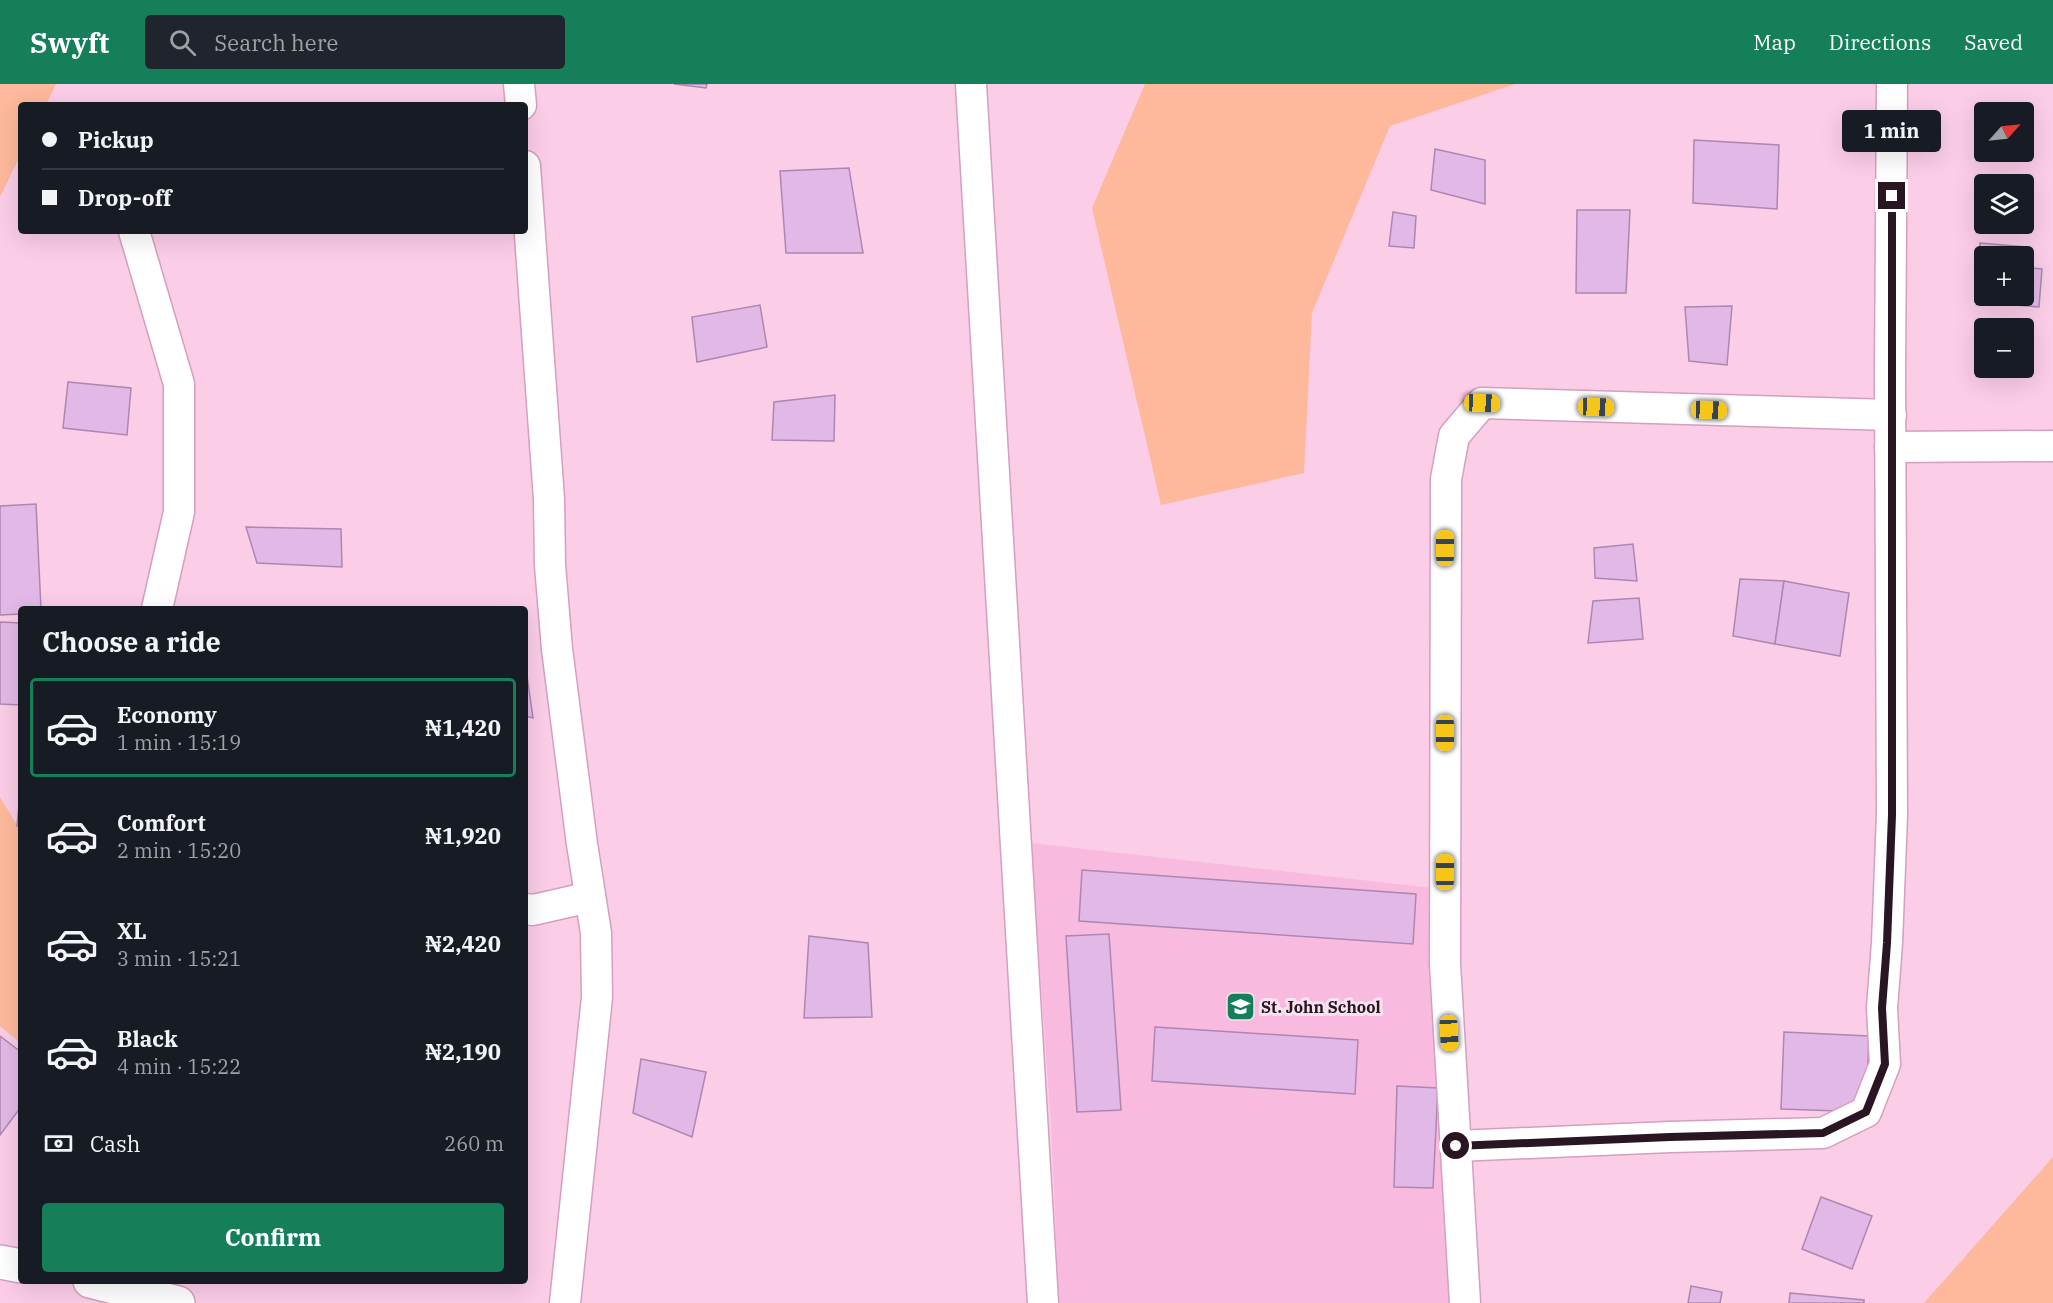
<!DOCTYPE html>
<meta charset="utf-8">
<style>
:root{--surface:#171b24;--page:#20242c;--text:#f1f3f6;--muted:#9ea1a6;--line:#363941;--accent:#157f5a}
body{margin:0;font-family:"IBM Plex Serif",serif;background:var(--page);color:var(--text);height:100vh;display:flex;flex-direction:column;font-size:22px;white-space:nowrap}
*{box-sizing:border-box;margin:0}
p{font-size:20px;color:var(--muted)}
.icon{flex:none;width:33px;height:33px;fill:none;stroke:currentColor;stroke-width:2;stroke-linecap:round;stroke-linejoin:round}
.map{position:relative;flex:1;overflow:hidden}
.sheet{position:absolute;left:18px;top:522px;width:510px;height:678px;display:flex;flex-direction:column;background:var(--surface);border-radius:6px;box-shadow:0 6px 24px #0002}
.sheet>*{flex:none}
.banner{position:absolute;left:18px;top:18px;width:510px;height:132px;border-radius:6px;box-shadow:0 6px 24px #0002;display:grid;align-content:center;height:132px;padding:0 24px;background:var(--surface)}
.needle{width:39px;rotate:63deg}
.buttons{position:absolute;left:1974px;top:18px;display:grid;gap:12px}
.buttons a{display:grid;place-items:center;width:60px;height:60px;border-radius:6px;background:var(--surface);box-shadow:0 6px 24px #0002;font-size:30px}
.end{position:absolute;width:27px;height:27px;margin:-14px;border:8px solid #291622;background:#fff;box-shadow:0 0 0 3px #fff}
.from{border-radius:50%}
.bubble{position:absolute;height:42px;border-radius:6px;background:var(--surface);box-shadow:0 6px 24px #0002;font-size:20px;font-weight:700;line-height:42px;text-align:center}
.car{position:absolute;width:18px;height:36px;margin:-18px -9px;border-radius:8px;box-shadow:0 0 4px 2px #0007;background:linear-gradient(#f5c518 24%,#345 0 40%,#f5c518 0 76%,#345 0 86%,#f5c518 0)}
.banner b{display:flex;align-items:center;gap:21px;height:57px;font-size:22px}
.banner b+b{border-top:2px solid var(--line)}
.banner i{width:15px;height:15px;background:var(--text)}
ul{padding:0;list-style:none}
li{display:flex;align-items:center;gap:18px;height:99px;margin:0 12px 9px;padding:0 12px;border:3px solid transparent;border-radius:6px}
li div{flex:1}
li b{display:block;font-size:22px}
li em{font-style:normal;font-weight:700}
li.active{border-color:var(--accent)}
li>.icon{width:54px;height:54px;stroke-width:1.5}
h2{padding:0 24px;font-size:27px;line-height:72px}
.pay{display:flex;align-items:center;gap:15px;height:66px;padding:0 24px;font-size:22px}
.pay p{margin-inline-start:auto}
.action{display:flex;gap:12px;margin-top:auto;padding:12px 24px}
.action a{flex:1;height:69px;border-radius:6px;background:var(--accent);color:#fff;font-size:24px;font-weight:700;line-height:69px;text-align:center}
header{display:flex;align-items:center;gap:36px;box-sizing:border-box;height:84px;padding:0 30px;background:var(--accent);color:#fff}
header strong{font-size:28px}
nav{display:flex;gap:33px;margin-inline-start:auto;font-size:21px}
.search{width:420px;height:54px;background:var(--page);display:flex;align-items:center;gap:15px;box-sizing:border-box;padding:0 21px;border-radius:6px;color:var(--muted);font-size:22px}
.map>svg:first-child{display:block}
.built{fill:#f9badf}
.green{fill:#feb99c}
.building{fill:#e2b9e6;stroke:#ad86b1;stroke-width:1.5;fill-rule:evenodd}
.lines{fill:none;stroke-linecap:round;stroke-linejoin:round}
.minor-casing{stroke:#d59fbe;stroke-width:33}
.tertiary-casing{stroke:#d59fbe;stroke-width:36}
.minor{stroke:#fff;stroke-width:30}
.tertiary{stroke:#fff;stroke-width:33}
.route{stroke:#291622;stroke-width:8}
.labels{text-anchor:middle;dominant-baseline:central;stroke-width:6;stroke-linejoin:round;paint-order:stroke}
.poi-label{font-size:16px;font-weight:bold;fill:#291622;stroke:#f9e2ef;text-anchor:start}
</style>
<header>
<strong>Swyft</strong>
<div class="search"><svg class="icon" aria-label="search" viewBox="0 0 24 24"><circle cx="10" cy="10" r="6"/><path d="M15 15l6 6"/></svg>Search here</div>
<nav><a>Map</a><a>Directions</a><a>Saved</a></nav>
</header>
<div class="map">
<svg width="2053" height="1219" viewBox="0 0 2053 1219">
<rect width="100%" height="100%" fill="#fbcde7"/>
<!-- built -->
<path class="built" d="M 1031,759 L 1433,804 L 1449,1154 L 1449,1219 L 1059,1219 L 1051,1041 Z"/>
<!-- green -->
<g class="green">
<path d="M 0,0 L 56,0 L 46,21 L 21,21 L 21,70 L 0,113 Z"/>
<path d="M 1145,0 L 1515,0 L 1390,42 L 1312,229 L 1304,389 L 1161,421 L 1092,124 Z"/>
<path d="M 0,713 L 21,748 L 21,959 L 0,942 Z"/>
<path d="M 2053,1073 L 2053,1219 L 1924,1219 Z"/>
</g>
<!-- building -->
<g class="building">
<path d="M 674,0 L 707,0 L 706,4 Z"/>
<path d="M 1694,56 L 1779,61 L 1777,125 L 1693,119 Z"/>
<path d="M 1435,65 L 1485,76 L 1485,120 L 1431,106 Z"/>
<path d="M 849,84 L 863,169 L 786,169 L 780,87 Z"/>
<path d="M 1577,126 L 1630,126 L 1626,209 L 1576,209 Z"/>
<path d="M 1393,128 L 1416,132 L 1414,164 L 1389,162 Z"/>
<path d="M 1980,159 L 2026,163 L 2032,184 L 2042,185 L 2039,223 L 1975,218 ZM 1984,172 L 2024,172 L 2024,212 L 1984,212 Z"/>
<path d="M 760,221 L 767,263 L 697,278 L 692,233 Z"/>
<path d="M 1732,222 L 1727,281 L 1689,277 L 1685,223 Z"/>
<path d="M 68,298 L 131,304 L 127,351 L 63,344 Z"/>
<path d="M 835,311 L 834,357 L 772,356 L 774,318 Z"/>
<path d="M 36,420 L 41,525 L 21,525 L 21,530 L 0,531 L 0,422 Z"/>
<path d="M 246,443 L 341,445 L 342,483 L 257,479 Z"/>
<path d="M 1633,460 L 1637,497 L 1595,494 L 1594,464 Z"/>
<path d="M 1740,495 L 1784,497 L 1775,560 L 1733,552 Z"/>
<path d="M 1784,497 L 1849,509 L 1840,572 L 1775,560 Z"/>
<path d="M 1639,514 L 1643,555 L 1588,559 L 1593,517 Z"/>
<path d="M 0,538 L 21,539 L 21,621 L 0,620 Z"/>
<path d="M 525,578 L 533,634 L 525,632 Z"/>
<path d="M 21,699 L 21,742 L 17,742 Z"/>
<path d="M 1082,786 L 1416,810 L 1413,860 L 1079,837 Z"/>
<path d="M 1109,850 L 1121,1026 L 1077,1028 L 1066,852 Z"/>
<path d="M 809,852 L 868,859 L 872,933 L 804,934 Z"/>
<path d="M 1155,943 L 1358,956 L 1355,1010 L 1152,997 Z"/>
<path d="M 1784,948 L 1869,952 L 1866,1028 L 1781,1025 Z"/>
<path d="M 0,952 L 21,968 L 21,1023 L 0,1051 Z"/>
<path d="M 641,975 L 706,988 L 692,1053 L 633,1029 Z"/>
<path d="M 1397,1002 L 1438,1004 L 1433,1104 L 1394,1103 Z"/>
<rect x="525" y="1098" width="2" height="30"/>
<path d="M 1821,1113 L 1872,1132 L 1852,1185 L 1802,1165 Z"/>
<path d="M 1691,1202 L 1722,1208 L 1720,1219 L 1688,1219 Z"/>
<path d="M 1790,1209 L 1864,1216 L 1864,1219 L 1789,1219 Z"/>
</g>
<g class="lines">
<defs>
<g id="minor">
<path d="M 519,0 L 521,21"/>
<path d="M 971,0 L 1043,1219"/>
<path d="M 525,82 L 549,415 L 550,481 L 557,565 L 582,760 L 596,849 L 597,913 L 565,1219"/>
<path d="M 134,147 L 179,300 L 179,428 L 157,525"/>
<path d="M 1890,363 L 2053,362"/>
<path d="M 525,825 L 533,826 L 590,813"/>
<path d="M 1456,1062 L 1670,1053 L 1823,1049 L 1866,1028 L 1885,980 L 1882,924 L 1887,859 L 1892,731 L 1890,290 L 1892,0"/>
<path d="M 1465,1219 L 1445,880 L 1446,395 L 1454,352 L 1482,319 L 1891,331"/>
</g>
<g id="tertiary">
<path d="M 0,1178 L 21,1182"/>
<path d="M 90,1197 L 178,1219"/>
</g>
</defs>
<!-- minor casing -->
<use href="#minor" class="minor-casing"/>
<!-- tertiary casing -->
<use href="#tertiary" class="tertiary-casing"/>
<!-- minor -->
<use href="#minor" class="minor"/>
<!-- tertiary -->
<use href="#tertiary" class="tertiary"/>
</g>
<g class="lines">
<!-- route -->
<path class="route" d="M 1456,1062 L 1670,1053 L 1823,1049 L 1866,1028 L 1885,980 L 1882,924 L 1887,859 L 1892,731 L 1892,112"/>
</g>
<!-- icons -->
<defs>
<symbol id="school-square" viewBox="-11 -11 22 22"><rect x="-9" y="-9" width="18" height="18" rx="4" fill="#157f5a" stroke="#f9e2ef"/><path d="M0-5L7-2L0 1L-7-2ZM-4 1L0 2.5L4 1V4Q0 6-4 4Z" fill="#fff"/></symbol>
</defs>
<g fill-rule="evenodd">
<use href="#school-square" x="1224" y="906" width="33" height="33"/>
</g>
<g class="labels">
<!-- poi labels -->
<g class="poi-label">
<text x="1261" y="923">St. John School</text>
</g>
</g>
</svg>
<div class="buttons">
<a><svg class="needle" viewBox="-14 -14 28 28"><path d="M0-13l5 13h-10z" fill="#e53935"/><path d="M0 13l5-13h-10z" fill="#9ea1a6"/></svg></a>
<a><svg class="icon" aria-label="layers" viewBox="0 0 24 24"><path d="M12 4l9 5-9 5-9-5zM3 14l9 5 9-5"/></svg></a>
<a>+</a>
<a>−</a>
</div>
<i class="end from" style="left:1456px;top:1062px"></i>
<i class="end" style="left:1892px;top:112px"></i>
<div class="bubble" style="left:1842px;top:26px;width:99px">1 min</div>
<i class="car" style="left:1482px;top:319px;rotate:92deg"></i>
<i class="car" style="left:1596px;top:323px;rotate:92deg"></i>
<i class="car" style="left:1709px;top:326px;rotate:92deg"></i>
<i class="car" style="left:1445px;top:464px;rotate:0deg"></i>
<i class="car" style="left:1445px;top:649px;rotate:180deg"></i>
<i class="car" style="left:1445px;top:788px;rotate:0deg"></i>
<i class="car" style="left:1449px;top:949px;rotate:177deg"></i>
<div class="banner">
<b><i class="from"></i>Pickup</b>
<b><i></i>Drop-off</b>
</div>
<section class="sheet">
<h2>Choose a ride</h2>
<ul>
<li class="active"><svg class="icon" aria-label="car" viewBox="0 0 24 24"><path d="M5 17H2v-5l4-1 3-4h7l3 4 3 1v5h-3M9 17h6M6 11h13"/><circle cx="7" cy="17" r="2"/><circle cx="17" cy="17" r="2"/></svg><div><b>Economy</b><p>1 min · 15:19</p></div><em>₦1,420</em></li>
<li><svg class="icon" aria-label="car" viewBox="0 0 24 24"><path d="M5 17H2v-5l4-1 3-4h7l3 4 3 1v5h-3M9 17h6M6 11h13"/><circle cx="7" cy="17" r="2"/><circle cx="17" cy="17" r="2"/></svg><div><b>Comfort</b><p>2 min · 15:20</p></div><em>₦1,920</em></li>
<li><svg class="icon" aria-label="car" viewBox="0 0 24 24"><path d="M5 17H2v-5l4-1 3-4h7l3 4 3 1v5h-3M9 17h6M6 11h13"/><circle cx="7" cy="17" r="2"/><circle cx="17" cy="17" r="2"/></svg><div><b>XL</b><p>3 min · 15:21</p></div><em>₦2,420</em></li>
<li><svg class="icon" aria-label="car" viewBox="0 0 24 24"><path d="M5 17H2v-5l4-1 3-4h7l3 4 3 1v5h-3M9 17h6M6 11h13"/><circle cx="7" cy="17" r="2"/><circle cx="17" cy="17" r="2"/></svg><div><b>Black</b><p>4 min · 15:22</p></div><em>₦2,190</em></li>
</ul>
<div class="pay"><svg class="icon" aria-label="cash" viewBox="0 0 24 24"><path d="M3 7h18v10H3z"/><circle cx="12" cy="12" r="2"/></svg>Cash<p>260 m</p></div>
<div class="action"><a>Confirm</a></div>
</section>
</div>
